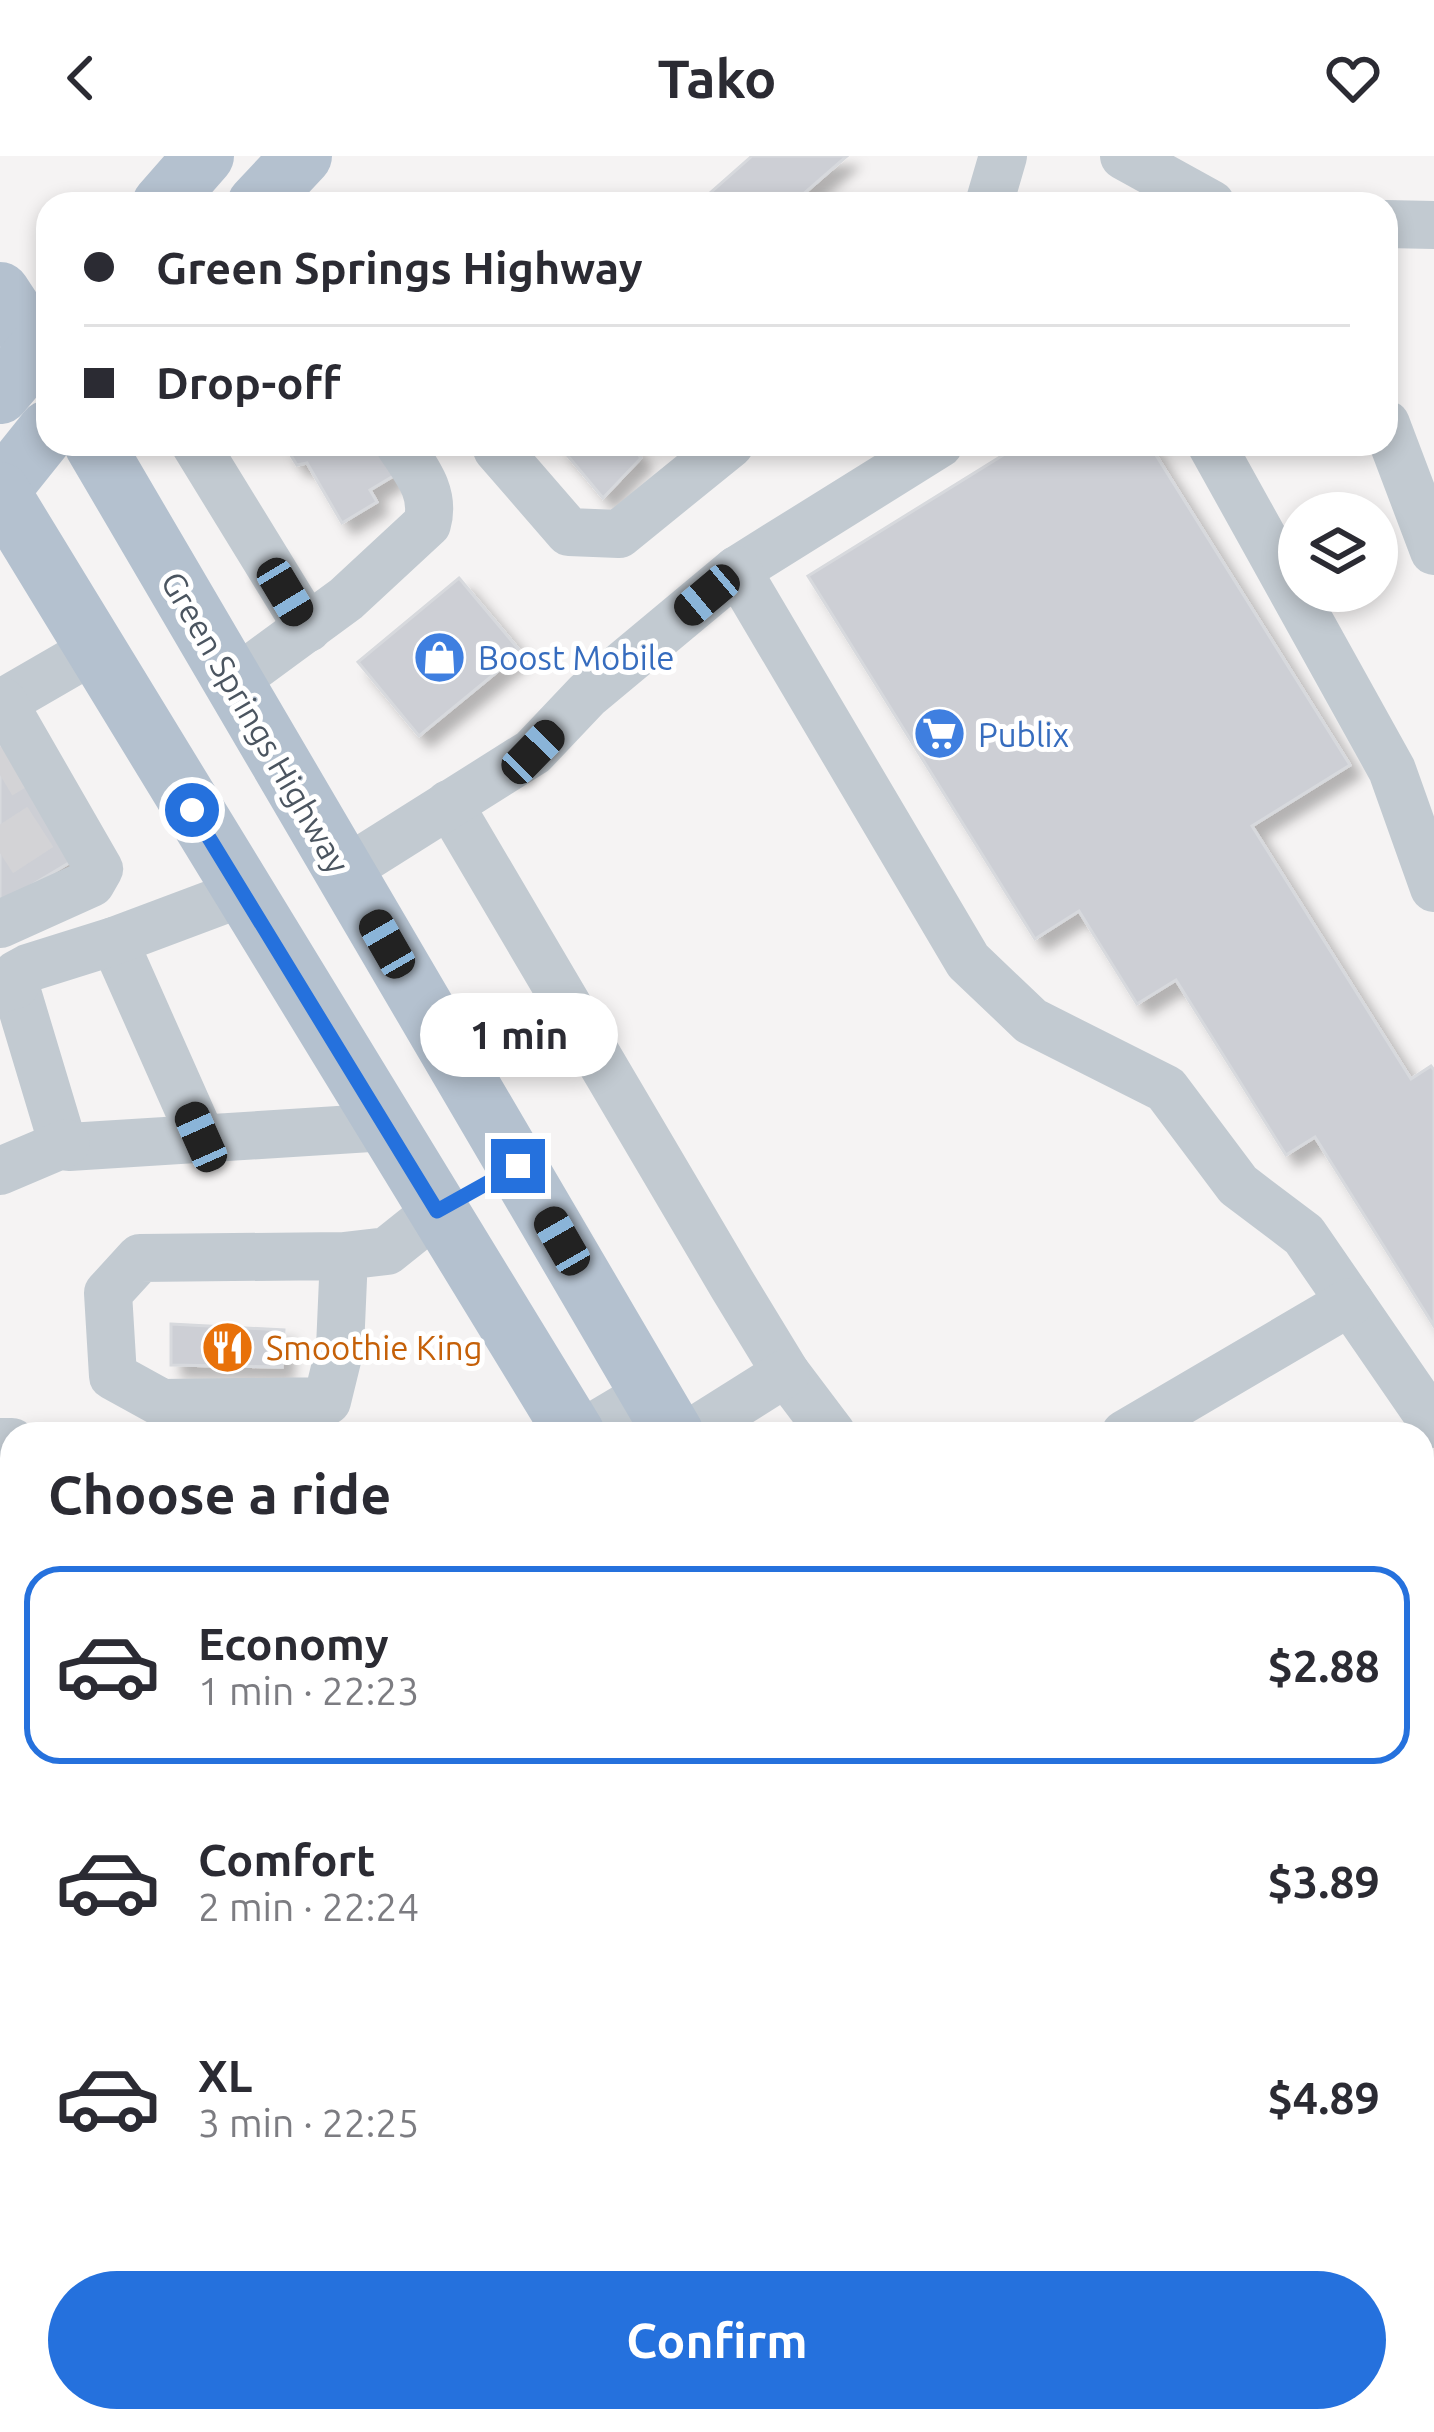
<!DOCTYPE html>
<meta charset="utf-8">
<style>
:root{--surface:#fff;--page:#f2f2f3;--text:#2b2b33;--muted:#7c7c81;--line:#e1e1e2;--accent:#2571dd}
body{margin:0;font-family:Ubuntu,sans-serif;background:var(--page);color:var(--text);height:100vh;display:flex;flex-direction:column;font-size:45px;white-space:nowrap}
*{box-sizing:border-box;margin:0}
p{font-size:39px;color:var(--muted)}
.icon{flex:none;width:66px;height:66px;fill:none;stroke:currentColor;stroke-width:2;stroke-linecap:round;stroke-linejoin:round}
.map{position:relative;flex:1;overflow:hidden}
.panel{position:absolute;left:0px;top:1266px;width:1434px;height:1011px;display:flex;flex-direction:column;background:var(--surface);border-radius:36px 36px 0 0;box-shadow:0 6px 18px #0003}
.panel>*{flex:none}
.guide{position:absolute;left:36px;top:36px;width:1362px;height:264px;border-radius:36px;box-shadow:0 6px 18px #0003;display:grid;align-content:center;height:264px;padding:0 48px;background:var(--surface)}
.buttons{position:absolute;left:1278px;top:336px;display:grid;gap:24px}
.buttons a{display:grid;place-items:center;width:120px;height:120px;border-radius:50%;background:var(--surface);box-shadow:0 6px 18px #0003;font-size:60px}
.end{position:absolute;width:54px;height:54px;margin:-27px;border:15px solid #2571dd;background:#fff;box-shadow:0 0 0 6px #fff}
.from{border-radius:50%}
.bubble{position:absolute;height:84px;border-radius:42px;background:var(--surface);box-shadow:0 6px 18px #0003;font-size:39px;font-weight:600;line-height:84px;text-align:center}
.car{position:absolute;width:36px;height:72px;margin:-36px -18px;border-radius:15px;box-shadow:0 0 9px 3px #0007;background:linear-gradient(#222 24%,#8ab4d8 0 40%,#222 0 76%,#8ab4d8 0 86%,#222 0)}
.guide b{display:flex;align-items:center;gap:42px;height:114px;font-size:45px}
.guide b+b{border-top:3px solid var(--line)}
.guide i{width:30px;height:30px;background:var(--text)}
ul{padding:0;list-style:none}
li{display:flex;align-items:center;gap:36px;height:198px;margin:0 24px 18px;padding:0 24px;border:6px solid transparent;border-radius:36px}
li div{flex:1}
li b{display:block;font-size:45px}
li em{font-style:normal;font-weight:600}
li.current{border-color:var(--accent)}
li>.icon{width:108px;height:108px;stroke-width:1.5}
h2{padding:0 48px;font-size:54px;line-height:144px}
.action{display:flex;gap:24px;margin-top:auto;padding:24px 48px}
.action a{flex:1;height:138px;border-radius:72px;background:var(--accent);color:#fff;font-size:48px;font-weight:600;line-height:138px;text-align:center}
header{display:flex;justify-content:space-between;align-items:center;height:156px;padding:0 48px;background:var(--surface);font-size:54px;font-weight:600}
.map>svg:first-child{display:block}
.building{fill:#cdcfd5;stroke:#d7d9dd;stroke-width:3;filter:url(#shadow)}
.lines{fill:none;stroke-linecap:round;stroke-linejoin:round}
.minor-tunnel{stroke:#d3d3d6;stroke-width:48;stroke-dasharray:48 24;stroke-linecap:butt}
.minor{stroke:#c2cad1;stroke-width:48}
.major{stroke:#b4c1cf;stroke-width:60}
.route{stroke:#2571dd;stroke-width:15}
.labels{text-anchor:middle;dominant-baseline:central;stroke-width:10;stroke-linejoin:round;paint-order:stroke}
.shop-label{font-size:33px;fill:#366cbe;stroke:#fff;text-anchor:start}
.street-label{font-size:33px;fill:#4b5560;stroke:#fff}
.food-label{font-size:33px;fill:#c56008;stroke:#fff;text-anchor:start}
</style>
<header><svg class="icon" aria-label="back" viewBox="0 0 24 24"><path d="M15 5l-7 7 7 7"/></svg>Tako<svg class="icon" aria-label="heart" viewBox="0 0 24 24"><path d="M12 20l-8-8c-3-5 5-10 8-4 3-6 11-1 8 4z"/></svg></header>
<div class="map">
<svg width="1434" height="2276" viewBox="0 0 1434 2276">
<defs>
<filter id="shadow"><feDropShadow dx="11" dy="11" stdDeviation="6" flood-color="#0004"/></filter>
</defs>
<rect width="100%" height="100%" fill="#f5f3f3"/>
<!-- building -->
<g class="building">
<path d="M 752,0 L 847,0 L 792,48 L 717,48 L 709,38 Z"/>
<path d="M 284,288 L 376,288 L 395,319 L 370,334 L 377,346 L 342,367 L 307,307 L 297,309 Z"/>
<path d="M 558,288 L 630,288 L 641,302 L 603,342 Z"/>
<path d="M 1021,288 L 1149,288 L 1350,609 L 1252,670 L 1411,923 L 1431,910 L 1434,914 L 1434,1170 L 1315,981 L 1286,999 L 1176,824 L 1137,848 L 1079,755 L 1035,783 L 808,420 Z"/>
<path d="M 459,422 L 521,496 L 419,580 L 358,506 Z"/>
<path d="M 0,586 L 72,705 L 0,748 Z"/>
<path d="M 171,1168 L 284,1174 L 282,1211 L 171,1209 Z"/>
<rect x="0" y="1314" width="12" height="172"/>
<path d="M 0,1729 L 12,1746 L 12,2006 L 0,1990 Z"/>
<path d="M 1423,2245 L 1434,2245 L 1434,2276 L 1422,2276 Z"/>
<path d="M 865,2265 L 1045,2265 L 1044,2276 L 908,2276 L 909,2266 Z"/>
</g>
<g class="lines">
<!-- minor-tunnel -->
<g class="minor-tunnel">
<path d="M 0,619 L 15,610"/>
<path d="M 0,697 L 48,666"/>
</g>
<!-- minor -->
<g class="minor">
<path d="M 1124,0 L 1211,48"/>
<path d="M 989,48 L 1003,0"/>
<path d="M 1386,68 L 1434,69"/>
<path d="M 1386,268 L 1434,395"/>
<path d="M 195,288 L 308,472"/>
<path d="M 1211,288 L 1392,614 L 1434,732"/>
<path d="M 497,293 L 569,376 L 619,378 L 730,288"/>
<path d="M 737,414 L 939,288"/>
<path d="M 233,526 L 346,443 L 427,368 C 436,337 416,314 399,288"/>
<path d="M 0,548 L 95,493"/>
<path d="M 449,648 L 733,1130 L 786,1217 L 832,1278"/>
<path d="M 344,715 L 533,596 L 587,539 L 737,414 L 968,805 L 1031,865 L 1166,933 L 1238,1029 L 1304,1079 L 1434,1268"/>
<path d="M 0,768 L 91,727 L 99,713 L 3,546"/>
<path d="M 114,785 L 201,981"/>
<path d="M 15,829 L 61,982 L 69,991 L 386,971"/>
<path d="M 0,833 L 15,829 L 17,818 L 28,812 L 114,785 L 242,737"/>
<path d="M 0,1015 L 66,987"/>
<path d="M 344,1100 L 340,1192 L 327,1245 L 162,1247 L 113,1220 L 108,1137 L 140,1102 L 344,1100 L 387,1095 L 437,1055"/>
<path d="M 581,1278 L 650,1237"/>
<path d="M 689,1278 L 786,1217"/>
<path d="M 1125,1278 L 1350,1146"/>
<path d="M 0,1286 L 12,1286"/>
<path d="M 0,1567 L 12,1563"/>
<path d="M 0,1621 L 12,1637"/>
<path d="M 1422,1900 L 1434,1902"/>
<path d="M 0,2036 L 12,2053"/>
<path d="M 1422,2147 L 1434,2146"/>
<path d="M 1422,2231 L 1434,2231"/>
</g>
<!-- major -->
<g class="major">
<path d="M 162,48 L 204,0"/>
<path d="M 257,48 L 302,0"/>
<path d="M 0,136 L 48,209"/>
<path d="M 0,238 L 48,181"/>
<path d="M 94,288 L 674,1278"/>
<path d="M 0,334 L 48,274"/>
<path d="M 0,336 L 575,1278"/>
<path d="M 1180,2265 L 1187,2276"/>
<path d="M 1257,2265 L 1263,2276"/>
</g>
</g>
<g class="lines">
<!-- route -->
<path class="route" d="M 192,654 L 437,1055 L 518,1010"/>
</g>
<!-- icons -->
<defs>
<symbol id="shop-disc" viewBox="-11 -11 22 22"><circle r="9.5" fill="#3f7fe0" stroke="#fff"/><path d="M-5-2.5h2.3a2.7 3.5 0 0 1 5.4 0H5L5.5 6h-11ZM-1.5-2.5h3a1.5 2.3 0 0 0-3 0Z" fill="#fff"/></symbol>
<symbol id="supermarket-disc" viewBox="-11 -11 22 22"><circle r="9.5" fill="#3f7fe0" stroke="#fff"/><path d="M-6-5.5h2.5l.6 2H6L4.5 2H-2.5L-4.4-4H-6ZM-1.5 3.2a1.3 1.3 0 1 0 .1 0ZM3 3.2a1.3 1.3 0 1 0 .1 0Z" fill="#fff"/></symbol>
<symbol id="restaurant-disc" viewBox="-11 -11 22 22"><circle r="9.5" fill="#e8710a" stroke="#fff"/><path d="M-5-6h1v4h1v-4h1v4h1v-4h1v5L-1.5 .5V6h-2V.5L-5-1ZM5-6V6H3V1.5H1.5Q1.5-4 5-6Z" fill="#fff"/></symbol>
</defs>
<g fill-rule="evenodd">
<use href="#shop-disc" x="410" y="472" width="59" height="59"/>
<use href="#supermarket-disc" x="910" y="548" width="59" height="59"/>
<use href="#restaurant-disc" x="198" y="1162" width="59" height="59"/>
</g>
<g class="labels">
<!-- shop labels -->
<g class="shop-label">
<text x="478" y="501">Boost Mobile</text>
<text x="978" y="578">Publix</text>
</g>
<!-- street labels -->
<g class="street-label">
<text transform="translate(256 566) rotate(60)">Green Springs Highway</text>
</g>
<!-- food labels -->
<g class="food-label">
<text x="266" y="1191">Smoothie King</text>
</g>
</g>
</svg>
<div class="buttons">
<a><svg class="icon" aria-label="layers" viewBox="0 0 24 24"><path d="M12 4l9 5-9 5-9-5zM3 14l9 5 9-5"/></svg></a>
</div>
<i class="end from" style="left:192px;top:654px"></i>
<i class="end" style="left:518px;top:1010px"></i>
<div class="bubble" style="left:420px;top:837px;width:198px">1 min</div>
<i class="car" style="left:285px;top:436px;rotate:149deg"></i>
<i class="car" style="left:707px;top:439px;rotate:230deg"></i>
<i class="car" style="left:533px;top:596px;rotate:44deg"></i>
<i class="car" style="left:387px;top:788px;rotate:330deg"></i>
<i class="car" style="left:201px;top:981px;rotate:336deg"></i>
<i class="car" style="left:562px;top:1085px;rotate:330deg"></i>
<div class="guide">
<b><i class="from"></i>Green Springs Highway</b>
<b><i></i>Drop-off</b>
</div>
<section class="panel">
<h2>Choose a ride</h2>
<ul>
<li class="current"><svg class="icon" aria-label="car" viewBox="0 0 24 24"><path d="M5 17H2v-5l4-1 3-4h7l3 4 3 1v5h-3M9 17h6M6 11h13"/><circle cx="7" cy="17" r="2"/><circle cx="17" cy="17" r="2"/></svg><div><b>Economy</b><p>1 min · 22:23</p></div><em>$2.88</em></li>
<li><svg class="icon" aria-label="car" viewBox="0 0 24 24"><path d="M5 17H2v-5l4-1 3-4h7l3 4 3 1v5h-3M9 17h6M6 11h13"/><circle cx="7" cy="17" r="2"/><circle cx="17" cy="17" r="2"/></svg><div><b>Comfort</b><p>2 min · 22:24</p></div><em>$3.89</em></li>
<li><svg class="icon" aria-label="car" viewBox="0 0 24 24"><path d="M5 17H2v-5l4-1 3-4h7l3 4 3 1v5h-3M9 17h6M6 11h13"/><circle cx="7" cy="17" r="2"/><circle cx="17" cy="17" r="2"/></svg><div><b>XL</b><p>3 min · 22:25</p></div><em>$4.89</em></li>
</ul>
<div class="action"><a>Confirm</a></div>
</section>
</div>
